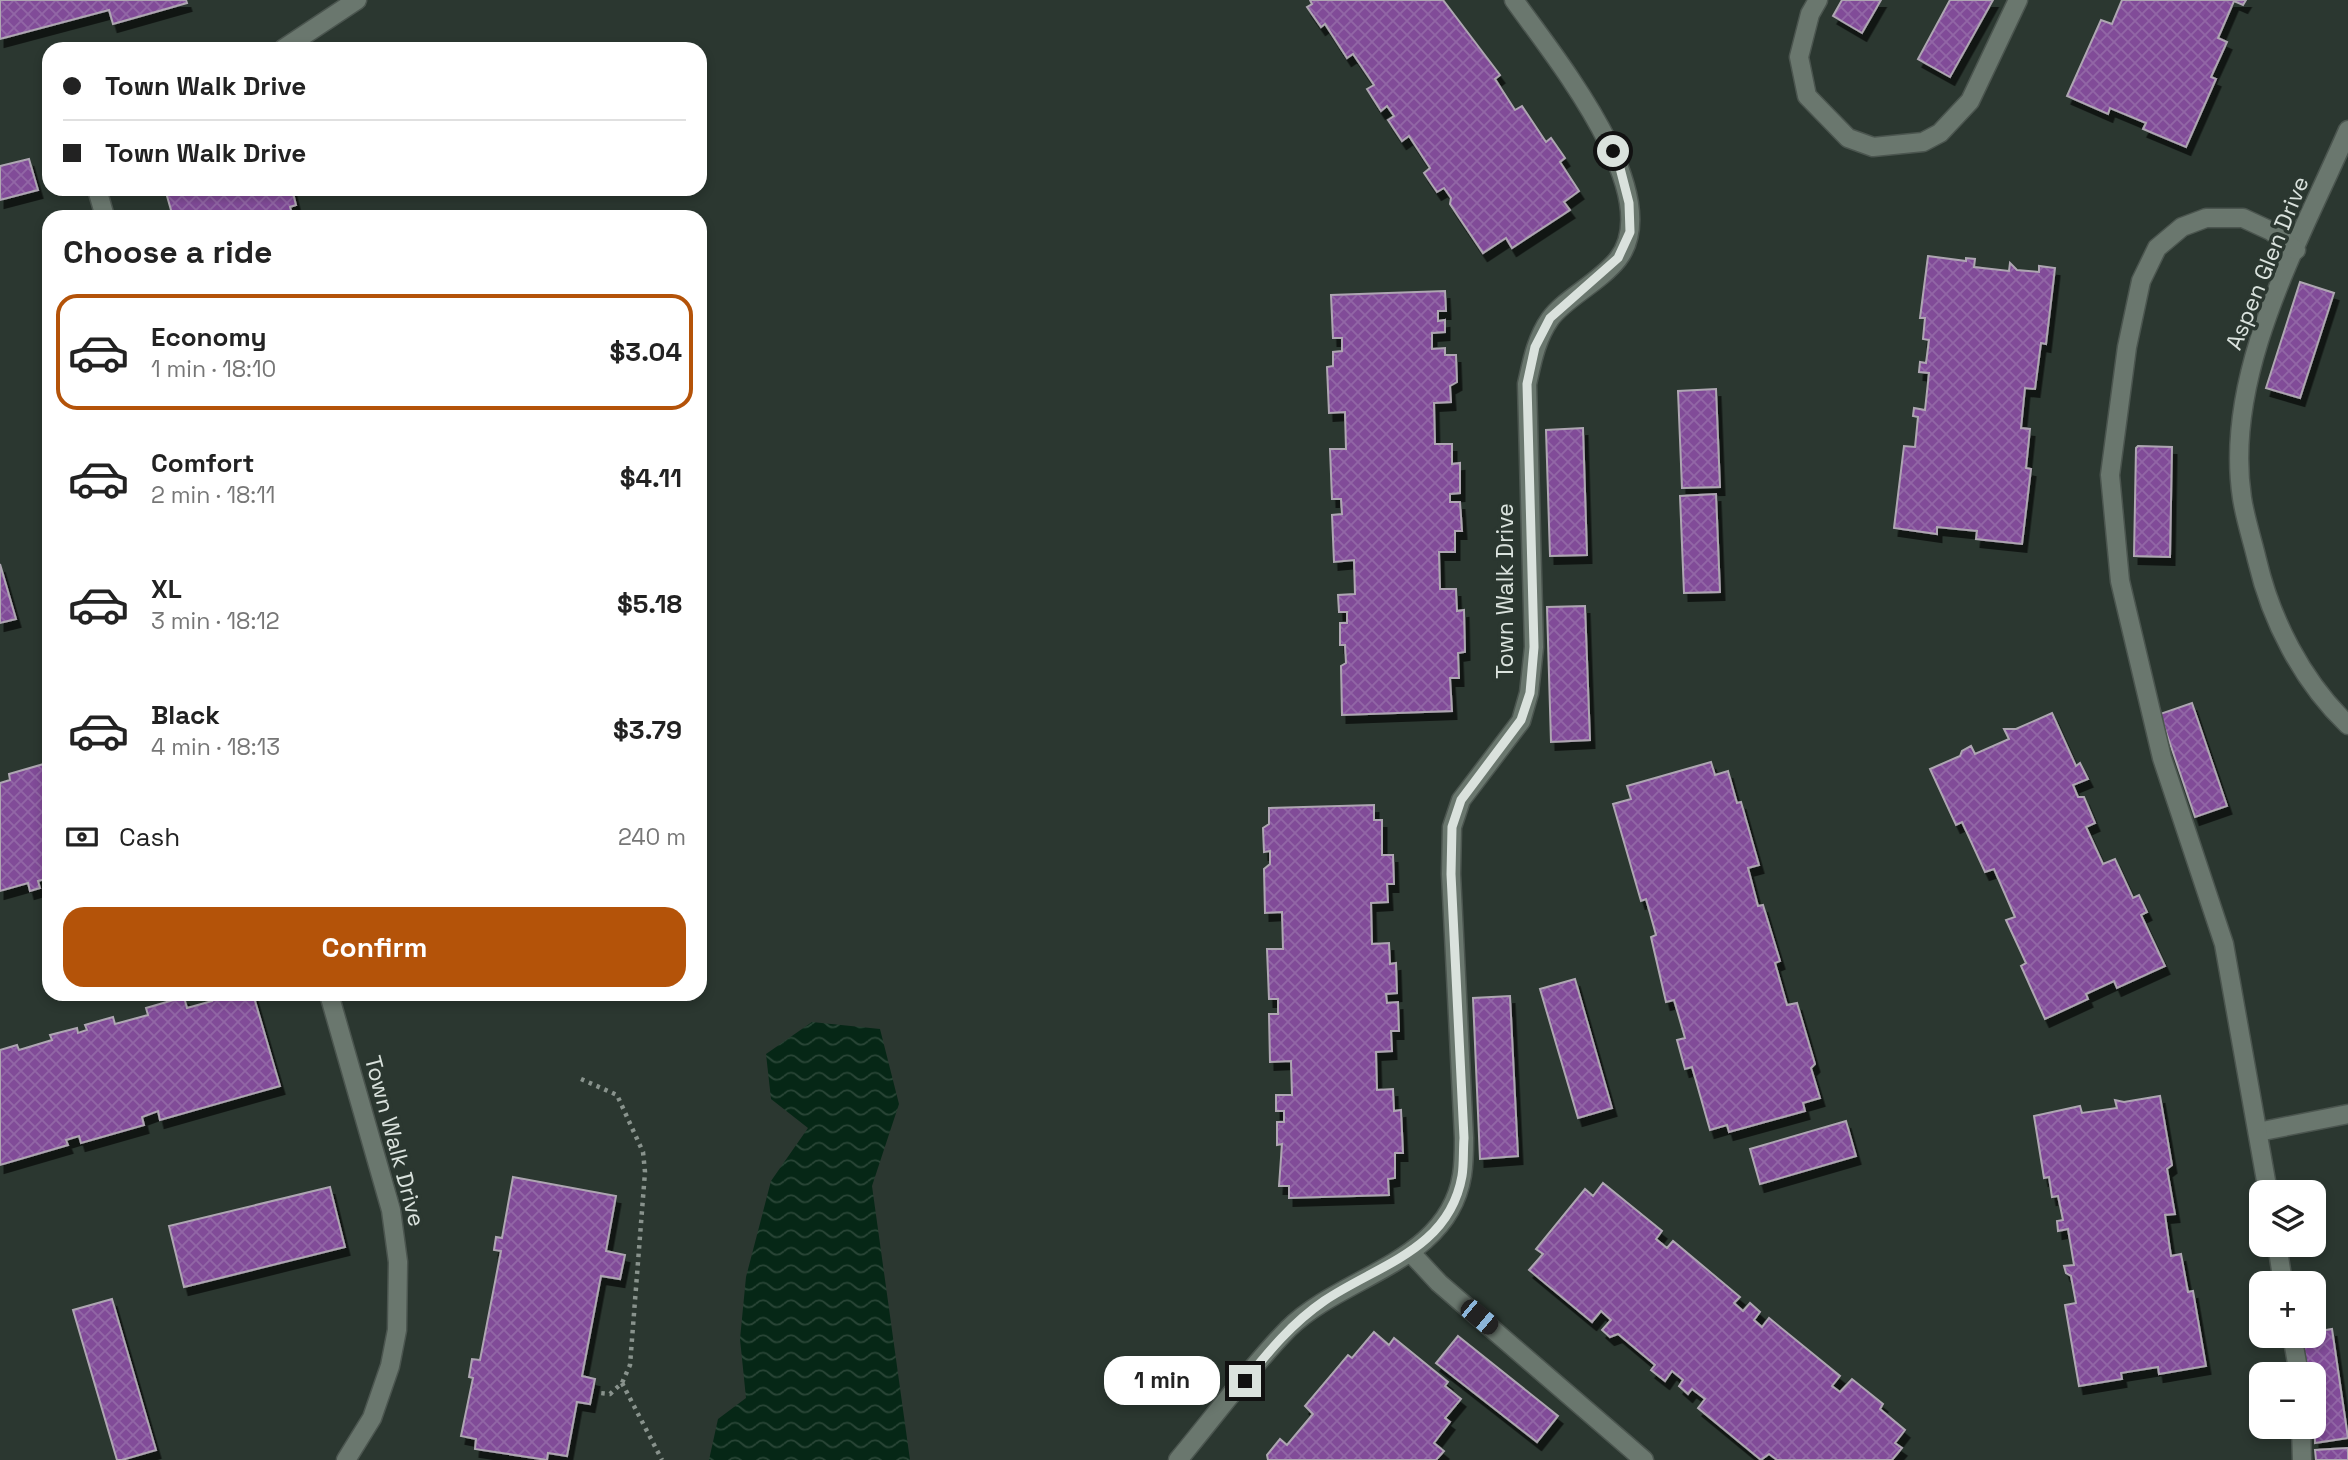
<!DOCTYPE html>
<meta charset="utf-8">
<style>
:root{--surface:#fff;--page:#f2f2f2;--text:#222;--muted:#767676;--line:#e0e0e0;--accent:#b45309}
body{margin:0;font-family:"Space Grotesk",sans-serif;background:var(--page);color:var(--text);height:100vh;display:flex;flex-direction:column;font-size:26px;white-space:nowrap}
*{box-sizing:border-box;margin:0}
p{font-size:23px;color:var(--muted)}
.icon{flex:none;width:38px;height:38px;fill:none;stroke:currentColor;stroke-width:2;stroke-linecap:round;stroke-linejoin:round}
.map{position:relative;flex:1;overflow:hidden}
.sheet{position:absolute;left:42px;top:210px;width:665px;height:791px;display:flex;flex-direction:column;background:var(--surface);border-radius:21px;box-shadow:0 4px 10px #0003}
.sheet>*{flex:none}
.guide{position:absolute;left:42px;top:42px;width:665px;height:154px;border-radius:21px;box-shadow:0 4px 10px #0003;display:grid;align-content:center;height:154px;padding:0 21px;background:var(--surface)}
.buttons{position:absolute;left:2249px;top:1180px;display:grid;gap:14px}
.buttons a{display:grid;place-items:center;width:77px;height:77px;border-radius:14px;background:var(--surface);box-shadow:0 4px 10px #0003;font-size:35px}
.end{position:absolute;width:32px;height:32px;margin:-16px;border:9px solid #dae2dd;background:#111;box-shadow:0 0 0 4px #111}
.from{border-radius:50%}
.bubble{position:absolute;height:49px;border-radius:21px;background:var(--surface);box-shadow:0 4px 10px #0003;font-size:23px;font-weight:700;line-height:49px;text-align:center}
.car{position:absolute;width:21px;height:42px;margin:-21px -10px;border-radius:9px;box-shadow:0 0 5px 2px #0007;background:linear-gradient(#222 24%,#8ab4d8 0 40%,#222 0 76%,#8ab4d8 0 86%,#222 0)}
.guide b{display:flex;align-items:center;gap:24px;height:66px;font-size:26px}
.guide b+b{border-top:2px solid var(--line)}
.guide i{width:18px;height:18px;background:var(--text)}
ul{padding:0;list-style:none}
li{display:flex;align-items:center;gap:21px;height:116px;margin:0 14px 10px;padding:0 7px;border:4px solid transparent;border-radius:21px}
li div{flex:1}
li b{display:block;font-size:26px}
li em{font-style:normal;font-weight:700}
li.current{border-color:var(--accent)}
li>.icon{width:63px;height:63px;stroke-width:1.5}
h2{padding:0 21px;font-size:32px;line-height:84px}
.pay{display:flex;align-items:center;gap:18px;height:77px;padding:0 21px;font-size:26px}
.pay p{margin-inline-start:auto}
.cta{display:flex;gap:14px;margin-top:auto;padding:14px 21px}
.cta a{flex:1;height:80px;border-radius:21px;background:var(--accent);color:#fff;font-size:28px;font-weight:700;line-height:80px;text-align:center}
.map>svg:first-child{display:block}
.water{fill:url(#water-waves)}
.building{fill:url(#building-cross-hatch);stroke:#aea6b2;stroke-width:2;filter:url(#shadow)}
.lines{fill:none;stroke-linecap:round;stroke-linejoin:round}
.minor-casing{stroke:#4b554f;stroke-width:21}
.path{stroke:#89938d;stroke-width:4.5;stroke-dasharray:3.5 5;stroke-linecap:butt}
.minor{stroke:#6a776e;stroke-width:18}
.route{stroke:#dae2dd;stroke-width:9}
.labels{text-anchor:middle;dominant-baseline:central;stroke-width:7;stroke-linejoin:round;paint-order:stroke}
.street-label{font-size:23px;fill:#dae2dd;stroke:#2b3730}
</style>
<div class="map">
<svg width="2348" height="1460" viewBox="0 0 2348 1460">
<defs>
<pattern id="water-waves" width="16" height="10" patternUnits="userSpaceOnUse" patternTransform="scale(1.75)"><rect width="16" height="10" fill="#062716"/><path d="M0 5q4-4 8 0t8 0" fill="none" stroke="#2a4637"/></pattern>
<pattern id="building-cross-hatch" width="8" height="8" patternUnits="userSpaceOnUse" patternTransform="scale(1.75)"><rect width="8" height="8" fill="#814c98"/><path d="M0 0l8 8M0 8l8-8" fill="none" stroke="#9266a6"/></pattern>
<filter id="shadow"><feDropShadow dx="4.5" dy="8" stdDeviation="0" flood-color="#0009"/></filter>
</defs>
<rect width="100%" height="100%" fill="#2b3730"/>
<!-- water -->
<path class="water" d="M 812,1022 L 880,1029 L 899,1104 L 872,1186 L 910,1460 L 709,1460 L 718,1419 L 746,1398 L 740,1339 L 746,1277 L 771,1181 L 808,1128 L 771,1099 L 766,1054 Z"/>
<!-- building -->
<g class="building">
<path d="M 0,0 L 186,0 L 187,3 L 113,24 L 109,10 L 0,39 Z"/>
<path d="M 1310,0 L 1443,0 L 1500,75 L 1495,79 L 1515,110 L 1522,106 L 1546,142 L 1551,138 L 1565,158 L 1560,162 L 1579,191 L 1564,202 L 1570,210 L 1512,248 L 1506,238 L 1483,253 L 1450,204 L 1451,198 L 1444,188 L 1437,192 L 1424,173 L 1430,168 L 1409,136 L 1402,141 L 1388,120 L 1394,116 L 1387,106 L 1381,111 L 1367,89 L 1374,85 L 1353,54 L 1347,58 L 1325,24 L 1321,27 L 1307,7 L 1312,4 Z"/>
<path d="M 1842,0 L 1881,0 L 1862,33 L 1833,16 Z"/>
<path d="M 1950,0 L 1993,0 L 1950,77 L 1918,59 Z"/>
<path d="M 2122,0 L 2246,0 L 2243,5 L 2234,1 L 2218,38 L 2227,42 L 2211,77 L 2216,79 L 2186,147 L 2143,129 L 2146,123 L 2110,108 L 2108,114 L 2067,96 L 2101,20 L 2112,24 Z"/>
<path d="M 29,159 L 38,190 L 0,200 L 0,166 Z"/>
<path d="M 165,189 L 292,189 L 296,205 L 290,207 L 293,217 L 173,217 Z"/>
<path d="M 1928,256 L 1966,261 L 1966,258 L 1975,259 L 1974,267 L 2009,271 L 2010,263 L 2017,270 L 2039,272 L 2039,266 L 2055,268 L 2046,344 L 2041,343 L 2035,389 L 2025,388 L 2021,428 L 2030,429 L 2026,468 L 2031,469 L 2022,544 L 1976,539 L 1977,531 L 1937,527 L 1937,534 L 1894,528 L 1904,446 L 1915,447 L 1918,417 L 1913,416 L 1914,408 L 1925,410 L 1929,373 L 1919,372 L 1920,362 L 1926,363 L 1929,340 L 1923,339 L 1925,318 L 1920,318 Z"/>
<path d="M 2300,282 L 2334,293 L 2300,398 L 2266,388 Z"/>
<path d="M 1445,291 L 1446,311 L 1438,311 L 1438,321 L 1445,320 L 1445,332 L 1432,333 L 1432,349 L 1445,348 L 1445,355 L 1456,355 L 1457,382 L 1450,386 L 1451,402 L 1434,403 L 1435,444 L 1452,444 L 1452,464 L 1460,463 L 1460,493 L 1450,494 L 1450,502 L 1460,502 L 1462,531 L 1455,531 L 1455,552 L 1439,552 L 1440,589 L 1456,589 L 1457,611 L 1464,610 L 1465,652 L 1458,653 L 1459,678 L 1450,678 L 1452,711 L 1342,715 L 1341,666 L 1346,663 L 1345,645 L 1340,645 L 1340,623 L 1347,623 L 1347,612 L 1339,612 L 1338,595 L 1355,594 L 1354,560 L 1334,562 L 1332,515 L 1342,514 L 1341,499 L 1332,499 L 1330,449 L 1346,449 L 1345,412 L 1329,413 L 1327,367 L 1333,366 L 1333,352 L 1342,351 L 1342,338 L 1333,338 L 1331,295 Z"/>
<path d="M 1716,389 L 1720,487 L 1682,488 L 1678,391 Z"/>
<path d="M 1583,428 L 1587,555 L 1550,556 L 1546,430 Z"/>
<path d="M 2138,446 L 2172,447 L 2170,557 L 2134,556 L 2136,448 Z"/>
<path d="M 1716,494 L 1720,592 L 1684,593 L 1680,496 Z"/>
<path d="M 0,564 L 16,619 L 0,623 Z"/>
<path d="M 1585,606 L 1590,740 L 1551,742 L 1547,607 Z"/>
<path d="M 2192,703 L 2227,806 L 2195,817 L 2160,714 Z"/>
<path d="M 2052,713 L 2076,766 L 2080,763 L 2088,779 L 2073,785 L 2078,797 L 2084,797 L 2095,823 L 2086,827 L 2103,864 L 2115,859 L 2133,898 L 2139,895 L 2147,912 L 2141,915 L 2165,966 L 2117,988 L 2114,981 L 2086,994 L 2088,999 L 2045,1019 L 2021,966 L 2026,963 L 2006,920 L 2015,917 L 1994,869 L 1985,872 L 1962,822 L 1956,825 L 1930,769 L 1960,756 L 1962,751 L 1971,746 L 1975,754 L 2009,739 L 2004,729 L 2016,729 Z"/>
<path d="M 49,757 L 49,878 L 38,881 L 40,888 L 30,891 L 28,883 L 0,891 L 0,783 L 10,780 L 9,774 L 47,763 L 45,758 Z"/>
<path d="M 1711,762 L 1715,775 L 1728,771 L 1737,803 L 1741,802 L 1759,865 L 1748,868 L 1758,906 L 1763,905 L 1780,961 L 1775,963 L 1787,1005 L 1797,1003 L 1815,1064 L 1811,1068 L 1820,1098 L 1803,1103 L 1805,1111 L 1729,1132 L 1727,1125 L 1710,1130 L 1692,1067 L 1685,1069 L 1677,1040 L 1685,1038 L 1674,1000 L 1666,1002 L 1651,937 L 1656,935 L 1646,899 L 1641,901 L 1613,804 L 1631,799 L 1627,786 Z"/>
<path d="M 1374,805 L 1374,820 L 1382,820 L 1382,855 L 1393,855 L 1394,884 L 1387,884 L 1388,902 L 1371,903 L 1372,944 L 1389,943 L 1390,964 L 1396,963 L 1397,993 L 1386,994 L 1387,1003 L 1398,1002 L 1399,1031 L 1391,1031 L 1392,1051 L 1376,1052 L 1377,1090 L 1393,1089 L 1394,1111 L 1401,1110 L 1403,1153 L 1395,1153 L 1395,1178 L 1388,1179 L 1389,1195 L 1289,1198 L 1289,1186 L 1279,1186 L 1282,1144 L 1277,1145 L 1277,1122 L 1284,1122 L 1284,1111 L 1276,1111 L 1276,1095 L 1292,1095 L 1291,1061 L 1270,1062 L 1269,1014 L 1278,1014 L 1278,999 L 1269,999 L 1267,949 L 1283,949 L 1282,912 L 1265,913 L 1264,869 L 1270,864 L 1270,851 L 1264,852 L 1263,828 L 1269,824 L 1269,808 Z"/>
<path d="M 1575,979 L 1612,1108 L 1578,1118 L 1540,989 Z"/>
<path d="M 210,994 L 253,994 L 280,1086 L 160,1120 L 158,1111 L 142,1117 L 144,1125 L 81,1143 L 79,1136 L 66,1140 L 68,1145 L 0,1165 L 0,1050 L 17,1045 L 19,1050 L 52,1040 L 50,1035 L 77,1028 L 78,1033 L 87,1030 L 85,1025 L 113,1017 L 115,1024 L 148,1015 L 146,1008 L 184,997 L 187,1008 L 212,1001 Z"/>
<path d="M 1510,996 L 1518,1156 L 1480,1159 L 1473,998 Z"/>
<path d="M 2160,1096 L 2172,1165 L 2167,1169 L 2175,1214 L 2165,1215 L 2171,1256 L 2181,1254 L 2188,1292 L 2193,1291 L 2206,1366 L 2159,1374 L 2158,1367 L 2121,1373 L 2122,1379 L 2079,1386 L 2065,1305 L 2076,1303 L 2071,1276 L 2066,1273 L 2064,1266 L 2074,1265 L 2068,1229 L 2058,1231 L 2057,1221 L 2063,1220 L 2058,1196 L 2052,1197 L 2049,1177 L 2044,1178 L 2034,1116 L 2080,1106 L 2082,1113 L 2117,1108 L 2115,1100 L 2124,1102 Z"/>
<path d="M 1846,1121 L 1856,1156 L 1760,1184 L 1750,1149 Z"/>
<path d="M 513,1177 L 616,1196 L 606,1251 L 625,1255 L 620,1279 L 601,1276 L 582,1376 L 595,1379 L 590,1404 L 577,1402 L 567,1456 L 548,1453 L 547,1460 L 475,1449 L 476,1439 L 461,1436 L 473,1378 L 469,1377 L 472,1359 L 480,1360 L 501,1251 L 494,1250 L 496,1237 L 502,1238 Z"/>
<path d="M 1603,1183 L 1662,1231 L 1656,1239 L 1667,1248 L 1673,1241 L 1740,1297 L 1734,1303 L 1743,1311 L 1750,1303 L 1760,1312 L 1754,1320 L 1762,1327 L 1769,1318 L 1840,1376 L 1832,1386 L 1840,1392 L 1852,1379 L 1883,1404 L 1880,1409 L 1905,1430 L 1895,1443 L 1902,1448 L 1892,1460 L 1777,1460 L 1769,1454 L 1761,1460 L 1698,1408 L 1705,1399 L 1692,1389 L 1688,1394 L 1679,1386 L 1683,1380 L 1672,1371 L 1665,1381 L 1651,1370 L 1655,1365 L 1618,1334 L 1610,1337 L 1602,1330 L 1611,1320 L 1601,1311 L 1592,1322 L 1529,1270 L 1543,1254 L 1536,1249 L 1585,1189 L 1593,1196 Z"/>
<path d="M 330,1187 L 345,1247 L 184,1287 L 169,1226 Z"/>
<path d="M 112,1299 L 156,1450 L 122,1460 L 117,1460 L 73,1310 Z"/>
<path d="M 2332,1329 L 2348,1438 L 2315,1443 L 2314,1374 L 2305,1374 L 2299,1335 L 2314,1335 L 2314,1332 Z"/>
<path d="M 1374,1332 L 1389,1345 L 1394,1338 L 1448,1382 L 1445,1386 L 1461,1399 L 1445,1418 L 1450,1422 L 1434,1443 L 1444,1451 L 1436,1460 L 1268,1460 L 1267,1455 L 1280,1439 L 1287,1445 L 1313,1414 L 1305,1406 L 1348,1355 L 1352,1358 Z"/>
<path d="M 1458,1336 L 1558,1416 L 1537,1442 L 1436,1363 Z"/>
<path d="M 2348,1448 L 2348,1460 L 2316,1460 L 2315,1450 Z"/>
</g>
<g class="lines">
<defs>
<g id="minor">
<path d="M 1818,0 L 1810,14 L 1799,57 L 1807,96 L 1848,138 L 1873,147 L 1923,142 L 1940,133 L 1970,101 L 2018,0"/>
<path d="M 283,49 L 357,0"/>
<path d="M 2348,130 C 2300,241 2223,373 2242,498 C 2245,518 2252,539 2257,560 C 2271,620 2302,681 2348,725"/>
<path d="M 97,189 L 105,217"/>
<path d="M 329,994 L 391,1210 L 398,1262 L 397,1330 L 390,1366 L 372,1418 L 346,1460"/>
<path d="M 2258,1132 L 2348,1114"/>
<path d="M 2268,1192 L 2224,944 L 2162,758 L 2120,581 L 2110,475 L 2127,347 L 2141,281 L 2157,248 L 2182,227 L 2206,218 L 2243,218 L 2271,231 L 2296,250"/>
<path d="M 2277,1244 L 2283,1283"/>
<path d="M 1411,1253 L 1439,1283 L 1644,1460"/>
<path d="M 2292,1335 L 2299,1374"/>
<path d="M 2301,1426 L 2302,1460"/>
<path d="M 1178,1460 C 1214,1417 1249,1369 1288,1329 C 1342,1275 1448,1263 1462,1175 C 1464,1163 1464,1150 1464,1138 L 1451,874 L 1452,827 L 1461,800 L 1521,721 L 1529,693 L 1534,647 L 1527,384 C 1532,362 1536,339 1550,319 C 1564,299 1600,282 1618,259 C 1668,194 1552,54 1514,0"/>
</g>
</defs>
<!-- minor casing -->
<use href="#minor" class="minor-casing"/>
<!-- path -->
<g class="path">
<path d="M 581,1079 L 617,1095 L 643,1152 L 645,1172 L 630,1365 L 622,1383 L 610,1394 L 600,1393"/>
<path d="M 622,1383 L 662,1460"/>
</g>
<!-- minor -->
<use href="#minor" class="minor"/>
</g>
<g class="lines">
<!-- route -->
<path class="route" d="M 1245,1381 C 1269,1351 1292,1323 1324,1301 C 1377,1265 1449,1250 1462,1176 C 1464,1164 1463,1150 1464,1138 L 1451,874 L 1452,827 L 1461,800 L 1521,720 L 1530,693 L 1534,647 L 1527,384 L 1535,347 L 1550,318 L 1618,258 L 1630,232 L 1629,203 L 1620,168 L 1613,151"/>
</g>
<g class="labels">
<!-- street labels -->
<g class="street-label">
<text transform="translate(2267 263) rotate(-68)">Aspen Glen Drive</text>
<text transform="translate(1505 591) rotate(-90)">Town Walk Drive</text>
<text transform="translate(395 1141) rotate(75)">Town Walk Drive</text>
</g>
</g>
</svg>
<div class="buttons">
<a><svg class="icon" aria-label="layers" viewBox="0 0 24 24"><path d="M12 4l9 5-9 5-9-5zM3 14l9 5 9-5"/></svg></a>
<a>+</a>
<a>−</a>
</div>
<i class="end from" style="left:1613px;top:151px"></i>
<i class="end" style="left:1245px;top:1381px"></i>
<div class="bubble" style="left:1104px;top:1356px;width:116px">1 min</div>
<i class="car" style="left:1479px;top:1317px;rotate:130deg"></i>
<div class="guide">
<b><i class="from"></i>Town Walk Drive</b>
<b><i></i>Town Walk Drive</b>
</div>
<section class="sheet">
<h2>Choose a ride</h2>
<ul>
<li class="current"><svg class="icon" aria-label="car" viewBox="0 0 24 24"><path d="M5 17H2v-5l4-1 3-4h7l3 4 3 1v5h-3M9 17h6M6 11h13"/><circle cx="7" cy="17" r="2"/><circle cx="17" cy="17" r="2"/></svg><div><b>Economy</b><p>1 min · 18:10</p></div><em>$3.04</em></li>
<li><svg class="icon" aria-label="car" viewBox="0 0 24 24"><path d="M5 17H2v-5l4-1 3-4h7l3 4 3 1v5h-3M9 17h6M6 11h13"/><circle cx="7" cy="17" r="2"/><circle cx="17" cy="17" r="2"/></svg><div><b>Comfort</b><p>2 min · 18:11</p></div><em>$4.11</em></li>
<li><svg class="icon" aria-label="car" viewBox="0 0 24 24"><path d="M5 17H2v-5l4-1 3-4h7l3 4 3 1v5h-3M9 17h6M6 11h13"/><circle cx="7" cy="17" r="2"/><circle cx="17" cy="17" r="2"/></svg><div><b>XL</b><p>3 min · 18:12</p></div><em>$5.18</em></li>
<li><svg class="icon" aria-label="car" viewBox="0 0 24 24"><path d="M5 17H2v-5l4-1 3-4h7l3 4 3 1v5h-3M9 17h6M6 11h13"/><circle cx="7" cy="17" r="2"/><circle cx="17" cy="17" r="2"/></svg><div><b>Black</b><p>4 min · 18:13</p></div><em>$3.79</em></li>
</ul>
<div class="pay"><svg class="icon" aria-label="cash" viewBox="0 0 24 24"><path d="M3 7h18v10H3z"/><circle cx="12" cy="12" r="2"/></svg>Cash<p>240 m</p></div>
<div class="cta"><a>Confirm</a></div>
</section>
</div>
